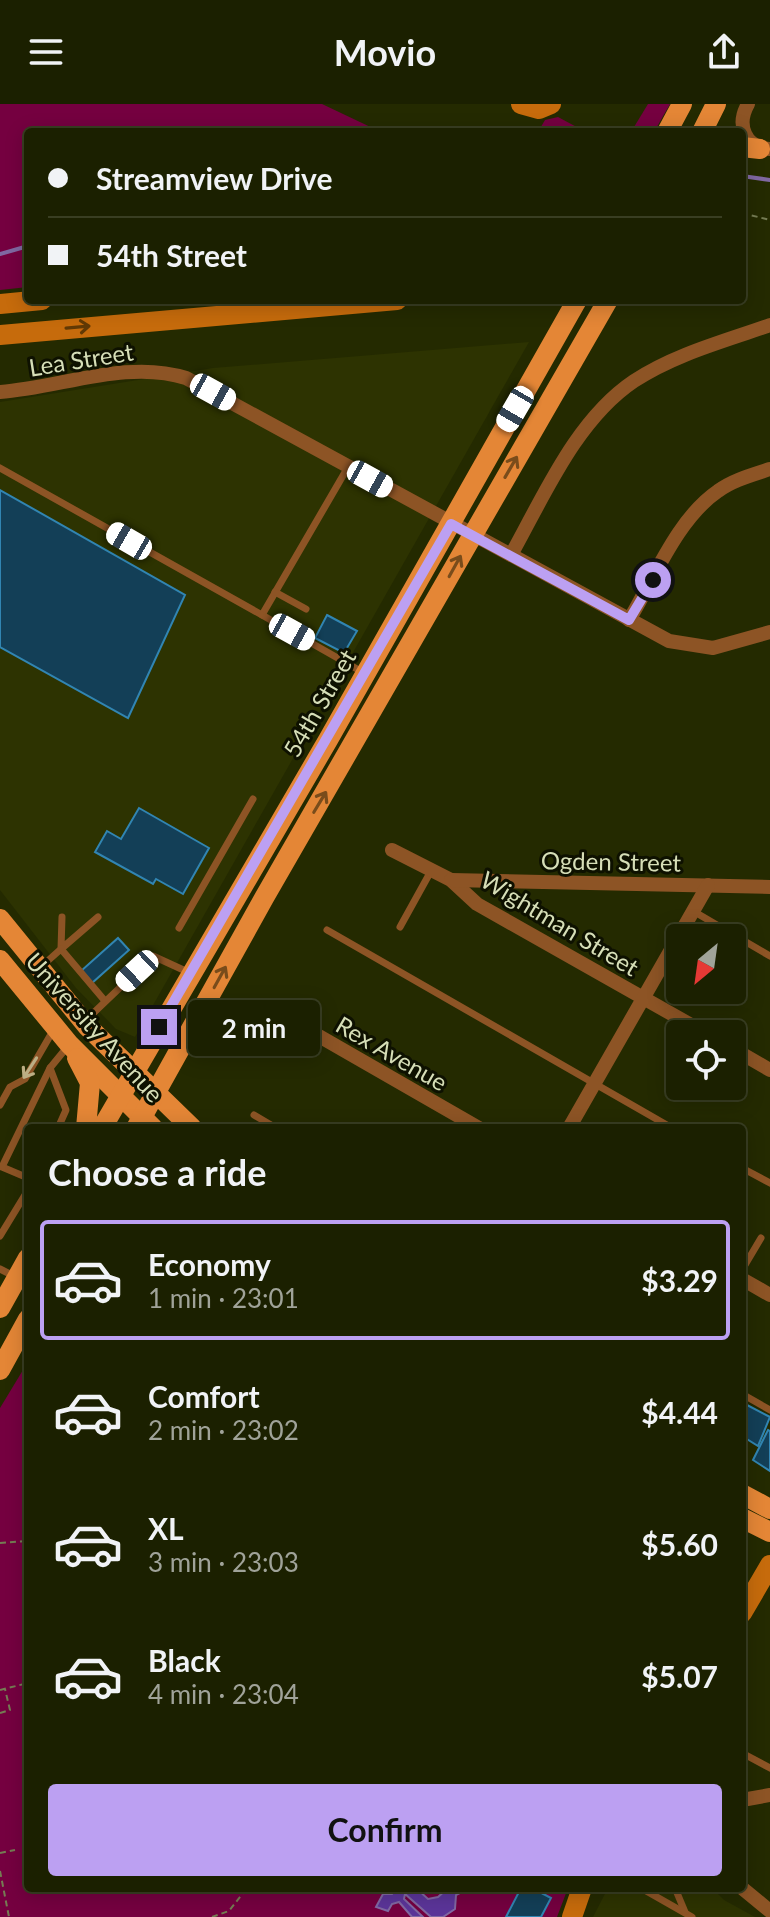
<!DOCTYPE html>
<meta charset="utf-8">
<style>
:root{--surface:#1b2000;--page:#282d0f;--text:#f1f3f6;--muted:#a0a399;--line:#393e22;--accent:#bca0f2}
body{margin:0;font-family:Lato,sans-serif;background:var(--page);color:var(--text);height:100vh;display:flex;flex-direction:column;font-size:30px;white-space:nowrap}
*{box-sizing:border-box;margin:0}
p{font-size:26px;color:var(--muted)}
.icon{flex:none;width:44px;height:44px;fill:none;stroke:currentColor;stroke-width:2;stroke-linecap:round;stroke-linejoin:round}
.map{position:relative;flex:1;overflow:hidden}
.panel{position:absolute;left:24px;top:1020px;width:722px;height:768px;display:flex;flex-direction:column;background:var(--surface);border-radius:8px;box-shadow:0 4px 20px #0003,0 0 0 2px var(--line)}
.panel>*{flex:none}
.banner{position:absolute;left:24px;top:24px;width:722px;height:176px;border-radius:8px;box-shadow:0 4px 20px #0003,0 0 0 2px var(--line);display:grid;align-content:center;height:176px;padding:0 24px;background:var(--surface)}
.needle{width:52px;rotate:209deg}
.buttons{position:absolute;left:666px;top:820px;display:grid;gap:16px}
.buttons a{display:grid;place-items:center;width:80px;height:80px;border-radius:8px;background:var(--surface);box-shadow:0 4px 20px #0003,0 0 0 2px var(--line);font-size:40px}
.end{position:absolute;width:36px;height:36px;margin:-18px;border:10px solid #bca0f2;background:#111;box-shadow:0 0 0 4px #111}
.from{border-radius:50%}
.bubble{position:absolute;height:56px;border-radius:8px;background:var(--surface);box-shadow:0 4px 20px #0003,0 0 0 2px var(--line);font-size:26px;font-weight:700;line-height:56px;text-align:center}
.car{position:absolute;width:24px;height:48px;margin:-24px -12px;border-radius:10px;box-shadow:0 0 6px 2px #0007;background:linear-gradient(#fff 24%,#345 0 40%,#fff 0 76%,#345 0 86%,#fff 0)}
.banner b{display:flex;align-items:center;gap:28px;height:76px;font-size:30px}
.banner b+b{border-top:2px solid var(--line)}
.banner i{width:20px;height:20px;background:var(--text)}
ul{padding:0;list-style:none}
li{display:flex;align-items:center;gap:24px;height:120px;margin:0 16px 12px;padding:0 8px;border:4px solid transparent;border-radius:8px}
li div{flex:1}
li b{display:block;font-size:30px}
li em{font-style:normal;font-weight:700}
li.active{border-color:var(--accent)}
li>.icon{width:72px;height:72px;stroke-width:1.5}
h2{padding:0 24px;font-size:36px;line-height:96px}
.action{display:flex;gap:16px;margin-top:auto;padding:16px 24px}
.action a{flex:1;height:92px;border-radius:8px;background:var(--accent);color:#111;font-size:32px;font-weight:700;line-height:92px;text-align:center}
header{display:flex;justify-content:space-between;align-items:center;height:104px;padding:0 24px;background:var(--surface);font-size:36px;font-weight:700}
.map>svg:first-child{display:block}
.built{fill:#2d3301}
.green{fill:#750040}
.water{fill:#5b3599;stroke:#8068a2;stroke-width:2}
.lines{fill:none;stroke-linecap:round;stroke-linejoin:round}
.stream{stroke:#8068a2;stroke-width:4}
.building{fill:#133f57;stroke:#3185b2;stroke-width:2}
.path{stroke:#757c53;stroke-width:2;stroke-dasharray:6 4;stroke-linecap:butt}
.lane{stroke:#8d5425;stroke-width:7}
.street{stroke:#8d5425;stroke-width:14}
.secondary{stroke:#c66b0c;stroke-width:20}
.primary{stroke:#e48636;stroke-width:20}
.oneway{stroke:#613905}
.oneway2{stroke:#794c1b}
.oneway3{stroke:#bcae84}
.route{stroke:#bca0f2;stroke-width:10}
.labels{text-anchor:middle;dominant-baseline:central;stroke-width:6;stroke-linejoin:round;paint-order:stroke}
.street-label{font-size:24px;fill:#d6deb7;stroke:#0e1100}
</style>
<header><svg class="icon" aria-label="menu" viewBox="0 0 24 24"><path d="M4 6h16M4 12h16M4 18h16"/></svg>Movio<svg class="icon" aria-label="share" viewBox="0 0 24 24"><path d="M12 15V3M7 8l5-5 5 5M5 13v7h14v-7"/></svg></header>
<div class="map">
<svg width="770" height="1813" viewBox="0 0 770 1813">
<rect width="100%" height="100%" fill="#242a00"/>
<!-- built -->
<g class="built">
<path d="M 529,238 L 135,933 L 116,925 L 76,884 L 0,786 L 0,298 L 213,264 Z"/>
<path d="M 608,1784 L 712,1784 L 724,1796 L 755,1813 L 593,1813 Z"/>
</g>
<!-- green -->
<g class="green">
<path d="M 0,0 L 322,0 L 381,28 L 28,28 L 28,183 L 0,186 Z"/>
<path d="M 648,0 L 670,0 L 654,28 L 631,28 Z"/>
<path d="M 558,13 L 586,28 L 538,28 L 545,16 Z"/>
<path d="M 23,1266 L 28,1269 L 28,1784 L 568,1784 L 557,1813 L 0,1813 L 0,1304 Z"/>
</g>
<!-- water -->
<path class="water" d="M 397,1784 L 416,1784 L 428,1795 L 438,1793 L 448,1784 L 469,1784 L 456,1791 L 455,1805 L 443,1813 L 431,1813 L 405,1790 L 404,1795 L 423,1813 L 412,1813 L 399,1798 L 392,1800 L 388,1807 L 376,1803 L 383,1790 L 392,1790 Z"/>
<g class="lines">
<!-- stream -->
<g class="stream">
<path d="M 742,72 L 770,76"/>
<path d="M 0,150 L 28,142"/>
</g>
</g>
<!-- building -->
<g class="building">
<path d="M 0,386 L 185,491 L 128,614 L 0,543 Z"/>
<path d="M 327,511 L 357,527 L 344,549 L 315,534 Z"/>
<path d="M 139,704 L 209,744 L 183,790 L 156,775 L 153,780 L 95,748 L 107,727 L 121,735 Z"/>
<path d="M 118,834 L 129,846 L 92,879 L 81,867 Z"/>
<path d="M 747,1301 L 770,1313 L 758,1342 L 742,1332 L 742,1310 Z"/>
<path d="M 768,1326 L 770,1327 L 770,1367 L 753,1356 Z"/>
<path d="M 521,1784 L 532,1784 L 551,1794 L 541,1813 L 506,1813 Z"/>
</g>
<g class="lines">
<!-- path -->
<g class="path">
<path d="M 742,109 L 770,116"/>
<path d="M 0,1439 L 28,1437"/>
<path d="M 25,1581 L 28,1593"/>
<path d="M 0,1586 L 28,1579"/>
<path d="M 0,1609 L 10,1606 L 5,1585"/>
<path d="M 0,1749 L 15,1746"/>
<path d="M 0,1767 L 9,1813"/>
<path d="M 212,1813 L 229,1807 L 247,1784"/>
</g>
<!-- lane -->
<g class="lane">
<path d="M 348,363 L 262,511 L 364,569"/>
<path d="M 0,364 L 262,511"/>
<path d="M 275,488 L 306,505"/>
<path d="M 693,807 L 770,852"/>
<path d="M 62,813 L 61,845 L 98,813"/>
<path d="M 400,823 L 431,767"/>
<path d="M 179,824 L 253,695"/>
<path d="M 327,826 L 672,1024"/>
<path d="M 42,862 L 61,845 L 105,897"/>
<path d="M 84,918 L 153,852 L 190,869"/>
<path d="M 0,1001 L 10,983 L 25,975 L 54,925"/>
<path d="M 254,1011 L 276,1024"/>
<path d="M 58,1024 L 66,1006 L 50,964 L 68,942"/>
<path d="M 742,1064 L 770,1079"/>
<path d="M 28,1074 L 2,1063 L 50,964"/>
<path d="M 0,1132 L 28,1086"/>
<path d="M 0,1165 L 16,1173"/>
<path d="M 742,1166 L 761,1134"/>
<path d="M 742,1290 L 770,1306"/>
<path d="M 742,1649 L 770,1664"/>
<path d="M 641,1784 L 692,1813"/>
<path d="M 675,1784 L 685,1808"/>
</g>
<!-- street -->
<g class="street">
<path d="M 748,0 C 736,21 745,44 770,45"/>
<path d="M 0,288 C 60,284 127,255 186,274 L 669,537 L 713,544 L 770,528"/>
<path d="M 511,451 C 544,392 576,316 634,277 C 675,250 725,237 770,221"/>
<path d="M 629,516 C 654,475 677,415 718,387 C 733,376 752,371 770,365"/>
<path d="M 392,746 L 451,776 L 477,800 L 707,930"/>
<path d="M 451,776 L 770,783"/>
<path d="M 284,912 L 479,1024"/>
<path d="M 732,944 L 770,966"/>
<path d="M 569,1024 L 708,781"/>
<path d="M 742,1175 L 770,1191"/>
<path d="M 742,1696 L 770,1691"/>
<path d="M 742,1784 L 770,1807"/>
</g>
<!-- secondary -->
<g class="secondary">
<path d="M 521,0 L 539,5 L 551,0"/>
<path d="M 0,200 L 42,196"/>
<path d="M 0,231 L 397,196"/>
<path d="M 742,1509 L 770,1461"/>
<path d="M 572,1813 L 582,1784"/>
</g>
<!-- primary -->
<g class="primary">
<path d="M 667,28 L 682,0"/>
<path d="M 702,28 L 716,0"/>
<path d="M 742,43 L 760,45"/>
<path d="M 0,815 L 87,922 L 192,1024"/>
<path d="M 0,856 L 69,940 L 153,1024"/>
<path d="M 77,954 L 90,979 L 86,1024"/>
<path d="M 102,1024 L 328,636 L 577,196"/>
<path d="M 136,1024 L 264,794 L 608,196"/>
<path d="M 0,1204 L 28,1154"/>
<path d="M 0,1266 L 28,1215"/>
<path d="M 742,1390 L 770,1405"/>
<path d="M 742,1414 L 770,1428"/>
</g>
</g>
<!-- one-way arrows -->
<defs><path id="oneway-shaft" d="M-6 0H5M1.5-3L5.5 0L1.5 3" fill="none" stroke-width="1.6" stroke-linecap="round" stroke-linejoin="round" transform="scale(2)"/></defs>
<use class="oneway" href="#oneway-shaft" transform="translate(78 223) rotate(-5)"/>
<g class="oneway2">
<use href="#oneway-shaft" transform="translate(511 363) rotate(-60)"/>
<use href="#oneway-shaft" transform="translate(455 462) rotate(-61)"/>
<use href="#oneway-shaft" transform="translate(320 698) rotate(-59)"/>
<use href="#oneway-shaft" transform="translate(220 873) rotate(-61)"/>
</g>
<use class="oneway3" href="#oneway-shaft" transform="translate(30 964) rotate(123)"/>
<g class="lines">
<!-- route -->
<path class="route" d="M 159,923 L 451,420 L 629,516 L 653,476"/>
</g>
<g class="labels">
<!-- street labels -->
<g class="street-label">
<text transform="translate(81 255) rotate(-9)">Lea Street</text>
<text transform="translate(319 599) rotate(-60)">54th Street</text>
<text transform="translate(611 757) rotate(1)">Ogden Street</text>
<text transform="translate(560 819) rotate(31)">Wightman Street</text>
<text transform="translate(95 923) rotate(48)">University Avenue</text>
<text transform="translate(392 949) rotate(30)">Rex Avenue</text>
</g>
</g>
</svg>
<div class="buttons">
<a><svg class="needle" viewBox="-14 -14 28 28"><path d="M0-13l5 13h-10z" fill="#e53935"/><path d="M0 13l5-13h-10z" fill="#a0a399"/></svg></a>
<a><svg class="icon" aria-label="locate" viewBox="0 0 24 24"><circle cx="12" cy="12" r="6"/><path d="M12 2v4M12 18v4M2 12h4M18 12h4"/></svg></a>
</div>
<i class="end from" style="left:653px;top:476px"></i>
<i class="end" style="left:159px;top:923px"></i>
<div class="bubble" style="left:188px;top:896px;width:132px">2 min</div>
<i class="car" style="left:213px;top:288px;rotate:119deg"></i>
<i class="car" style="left:515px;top:305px;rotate:210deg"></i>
<i class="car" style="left:370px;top:375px;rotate:119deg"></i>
<i class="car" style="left:129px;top:437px;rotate:300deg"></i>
<i class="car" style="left:292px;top:528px;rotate:119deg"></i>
<i class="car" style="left:137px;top:867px;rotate:227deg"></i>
<div class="banner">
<b><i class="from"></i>Streamview Drive</b>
<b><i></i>54th Street</b>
</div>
<section class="panel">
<h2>Choose a ride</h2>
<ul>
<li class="active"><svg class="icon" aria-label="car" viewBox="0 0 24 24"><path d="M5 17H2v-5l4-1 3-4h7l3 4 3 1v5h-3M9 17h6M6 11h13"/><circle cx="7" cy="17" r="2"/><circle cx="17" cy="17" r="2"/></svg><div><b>Economy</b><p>1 min · 23:01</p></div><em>$3.29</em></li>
<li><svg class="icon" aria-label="car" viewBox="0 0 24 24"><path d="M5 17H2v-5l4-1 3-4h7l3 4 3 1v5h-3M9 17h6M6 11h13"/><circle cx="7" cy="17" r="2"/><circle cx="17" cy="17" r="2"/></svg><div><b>Comfort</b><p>2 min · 23:02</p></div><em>$4.44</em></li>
<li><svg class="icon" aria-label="car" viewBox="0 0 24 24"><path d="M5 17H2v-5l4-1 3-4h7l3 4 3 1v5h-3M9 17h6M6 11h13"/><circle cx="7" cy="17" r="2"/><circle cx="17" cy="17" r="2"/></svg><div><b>XL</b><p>3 min · 23:03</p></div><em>$5.60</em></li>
<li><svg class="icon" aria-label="car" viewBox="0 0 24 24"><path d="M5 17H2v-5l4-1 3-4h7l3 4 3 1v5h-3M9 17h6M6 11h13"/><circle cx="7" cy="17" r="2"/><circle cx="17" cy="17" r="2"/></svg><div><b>Black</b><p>4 min · 23:04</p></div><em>$5.07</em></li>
</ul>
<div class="action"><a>Confirm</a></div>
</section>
</div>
